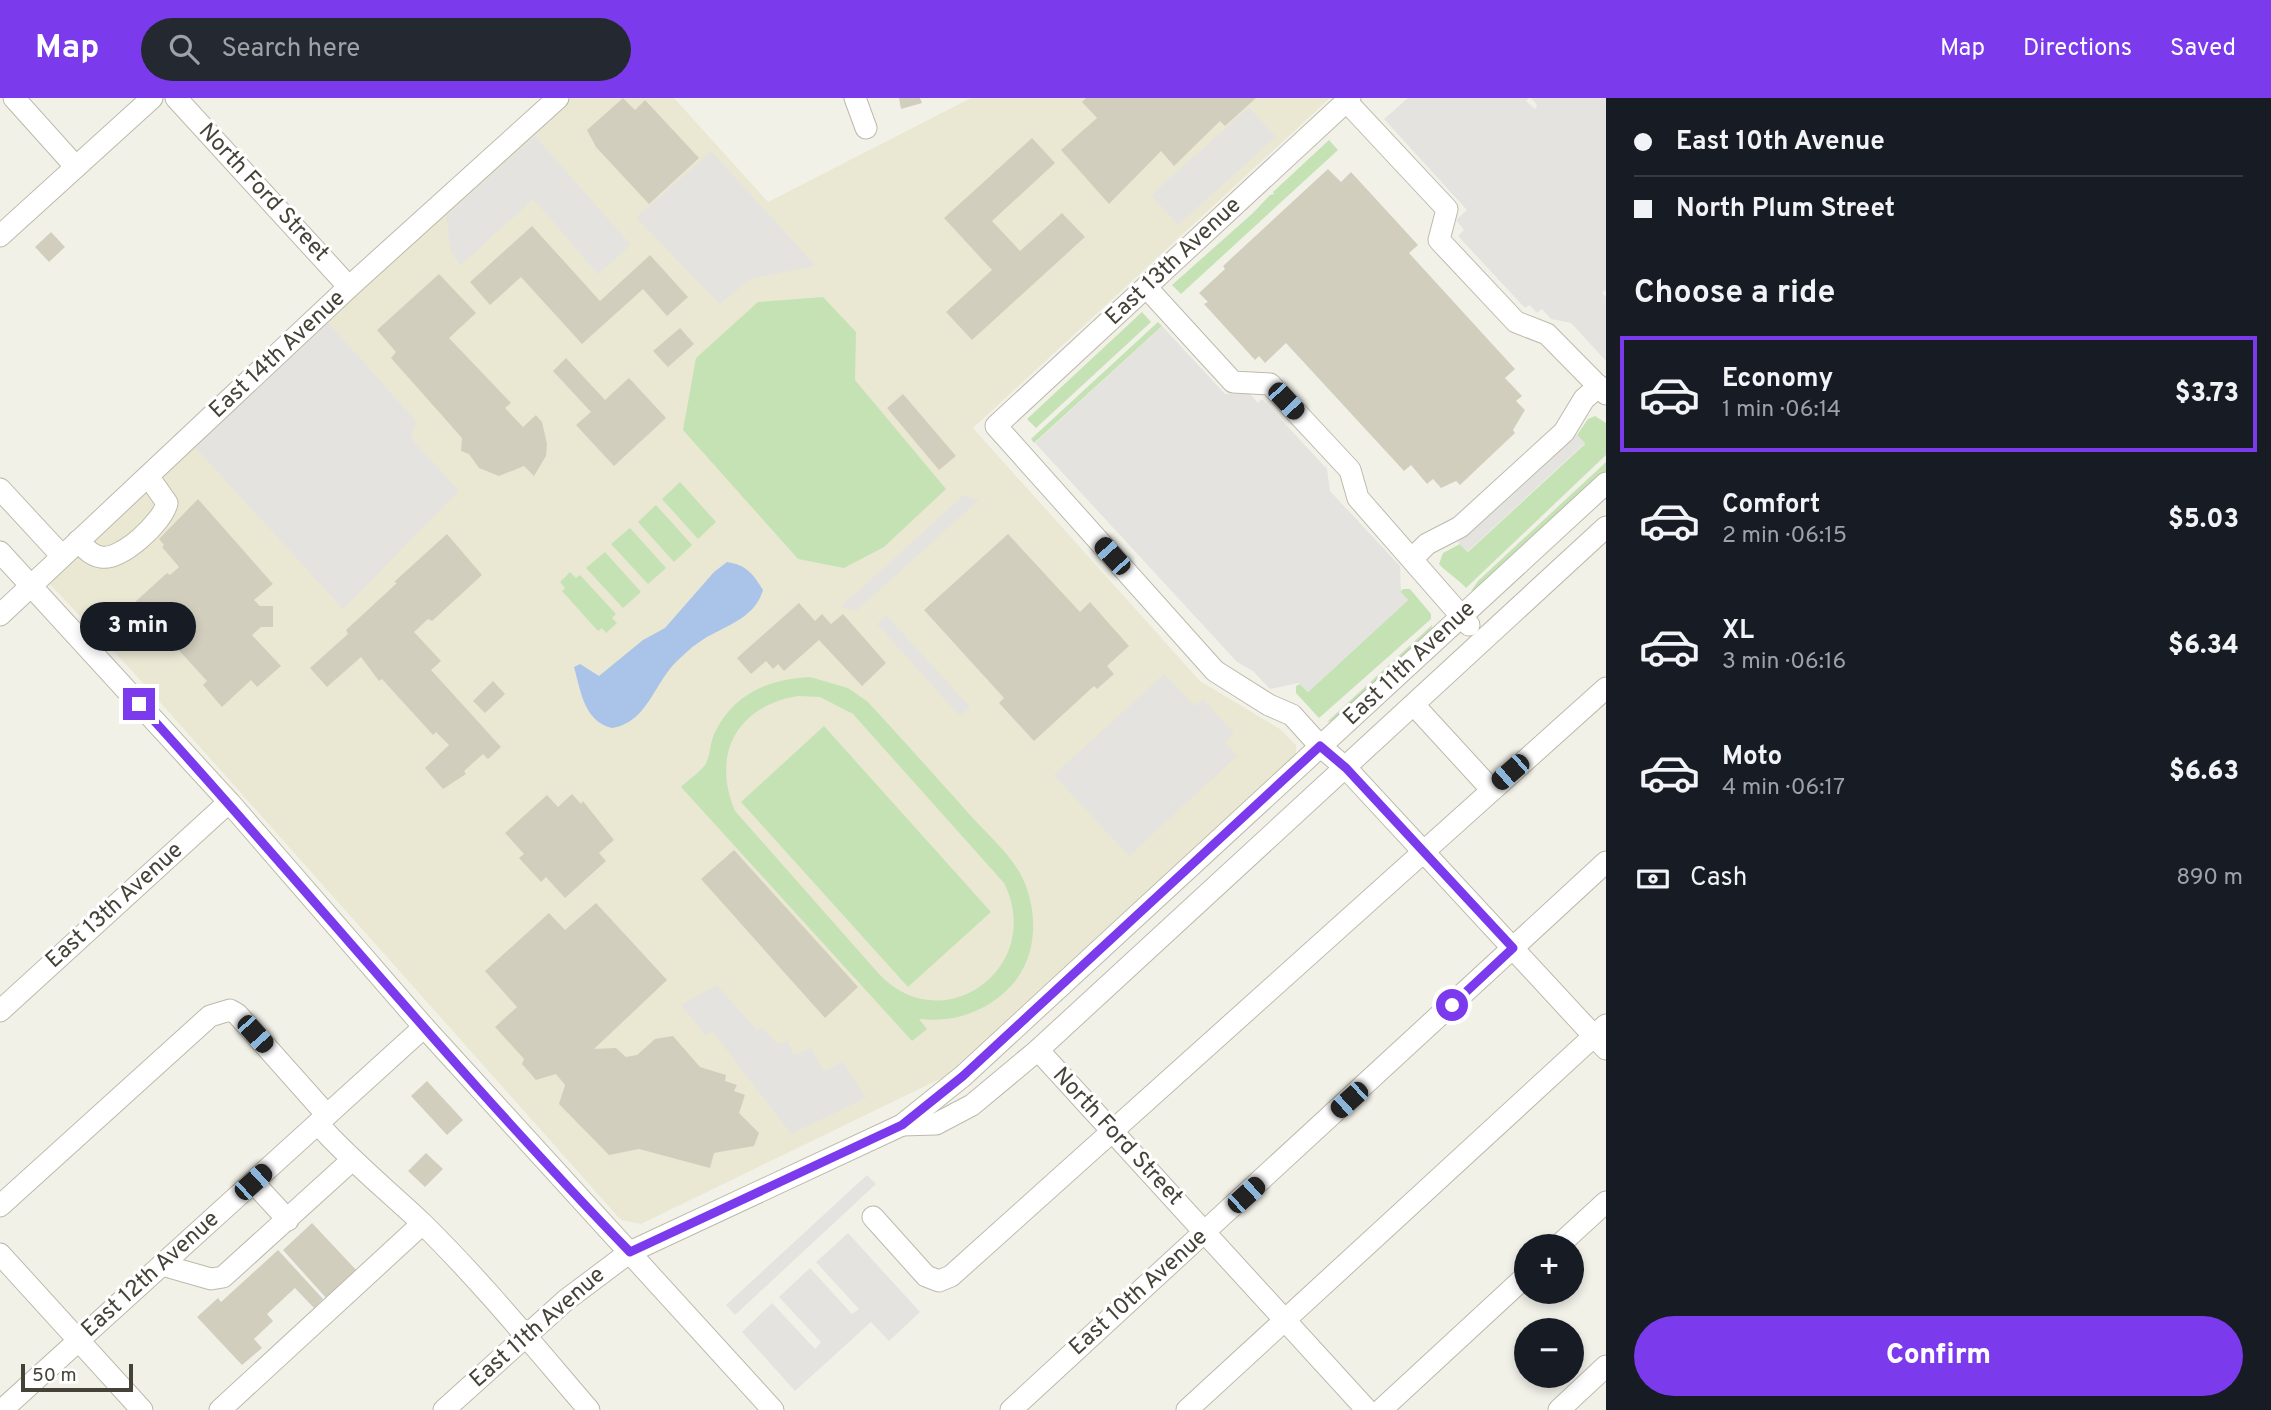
<!DOCTYPE html>
<meta charset="utf-8">
<style>
:root{--surface:#171b24;--page:#242831;--text:#f1f3f6;--muted:#9ea1a6;--line:#363941;--accent:#7c3aed}
body{margin:0;font-family:Overpass,sans-serif;background:var(--page);color:var(--text);height:100vh;display:flex;flex-direction:column;font-size:26px;white-space:nowrap}
*{box-sizing:border-box;margin:0}
p{font-size:23px;color:var(--muted)}
.icon{flex:none;width:38px;height:38px;fill:none;stroke:currentColor;stroke-width:2;stroke-linecap:round;stroke-linejoin:round}
.map{position:relative;flex:1;overflow:hidden}
.details{display:flex;flex-direction:column;background:var(--surface);width:665px}
.details>*{flex:none}
.guide{display:grid;align-content:center;height:154px;padding:0 28px;background:var(--surface)}
.controls{position:absolute;left:1514px;top:1136px;display:grid;gap:14px}
.controls a{display:grid;place-items:center;width:70px;height:70px;border-radius:50%;background:var(--surface);box-shadow:0 4px 10px #0003;font-size:35px}
.scale{position:absolute;left:21px;bottom:18px;width:112px;box-sizing:border-box;padding-left:7px;border:4px solid #454237;border-top:0;font-size:19px;line-height:24px;white-space:nowrap;color:#454237;-webkit-text-stroke:5px #fff;paint-order:stroke}
.end{position:absolute;width:32px;height:32px;margin:-16px;border:9px solid #7c3aed;background:#fff;box-shadow:0 0 0 4px #fff}
.from{border-radius:50%}
.bubble{position:absolute;height:49px;border-radius:24px;background:var(--surface);box-shadow:0 4px 10px #0003;font-size:23px;font-weight:800;line-height:49px;text-align:center}
.car{position:absolute;width:21px;height:42px;margin:-21px -10px;border-radius:9px;box-shadow:0 0 5px 2px #0007;background:linear-gradient(#222 24%,#8ab4d8 0 40%,#222 0 76%,#8ab4d8 0 86%,#222 0)}
.guide b{display:flex;align-items:center;gap:24px;height:66px;font-size:26px}
.guide b+b{border-top:2px solid var(--line)}
.guide i{width:18px;height:18px;background:var(--text)}
ul{padding:0;list-style:none}
li{display:flex;align-items:center;gap:21px;height:116px;margin:0 14px 10px;padding:0 14px;border:4px solid transparent;border-radius:0px}
li div{flex:1}
li b{display:block;font-size:26px}
li em{font-style:normal;font-weight:800}
li.selected{border-color:var(--accent)}
li>.icon{width:63px;height:63px;stroke-width:1.5}
h2{padding:0 28px;font-size:32px;line-height:84px}
.pay{display:flex;align-items:center;gap:18px;height:77px;padding:0 28px;font-size:26px}
.pay p{margin-inline-start:auto}
.button{display:flex;gap:14px;margin-top:auto;padding:14px 28px}
.button a{flex:1;height:80px;border-radius:42px;background:var(--accent);color:#fff;font-size:28px;font-weight:800;line-height:80px;text-align:center}
header{display:flex;align-items:center;gap:42px;box-sizing:border-box;height:98px;padding:0 35px;background:var(--accent);color:#fff}
header strong{font-size:33px}
nav{display:flex;gap:38px;margin-inline-start:auto;font-size:24px}
.search{width:490px;height:63px;background:var(--page);display:flex;align-items:center;gap:18px;box-sizing:border-box;padding:0 24px;border-radius:38px;color:var(--muted);font-size:26px}
main{display:flex;flex:1;min-height:0}
.map>svg:first-child{display:block}
.education{fill:#eae8d3}
.green{fill:#c5e2b5;fill-rule:evenodd}
.parking{fill:#e4e3df}
.water{fill:#aac3e8}
.building{fill:#d2cebe}
.lines{fill:none;stroke-linecap:round;stroke-linejoin:round}
.minor-casing{stroke:#bdbaab;stroke-width:23}
.minor{stroke:#fff;stroke-width:21}
.route{stroke:#7c3aed;stroke-width:9}
.labels{text-anchor:middle;dominant-baseline:central;stroke-width:6;stroke-linejoin:round;paint-order:stroke}
.street-label{font-size:23px;fill:#454237;stroke:#fff}
</style>
<header>
<strong>Map</strong>
<div class="search"><svg class="icon" aria-label="search" viewBox="0 0 24 24"><circle cx="10" cy="10" r="6"/><path d="M15 15l6 6"/></svg>Search here</div>
<nav><a>Map</a><a>Directions</a><a>Saved</a></nav>
</header>
<main>
<div class="map">
<svg width="1606" height="1312" viewBox="0 0 1606 1312">
<rect width="100%" height="100%" fill="#f2f1e8"/>
<!-- education -->
<path class="education" d="M 570,0 L 674,0 L 768,104 L 971,0 L 1330,0 L 973,330 L 1200,583 L 1280,631 L 1296,647 L 1296,657 L 944,979 L 641,1126 L 621,1122 L 134,575 L 44,480 Z"/>
<!-- green -->
<g class="green">
<path d="M 1329,42 L 1338,52 L 1181,196 L 1172,187 L 1253,115 L 1270,97 L 1274,96 L 1273,94 Z"/>
<path d="M 823,199 L 856,234 L 855,282 L 946,391 L 884,449 L 844,470 L 798,461 L 683,332 L 696,260 L 758,204 Z"/>
<path d="M 1142,214 L 1151,224 L 1036,330 L 1027,321 Z"/>
<path d="M 1158,224 L 1162,228 L 1034,345 L 1031,341 Z"/>
<path d="M 1595,318 L 1606,325 L 1606,357 L 1466,490 C 1457,480 1448,476 1439,466 L 1443,455 L 1460,446 L 1468,454 L 1585,346 L 1577,337 L 1588,321 Z"/>
<path d="M 1606,364 L 1606,373 L 1482,488 L 1471,493 L 1478,483 Z"/>
<path d="M 680,384 L 716,424 L 698,441 L 662,401 Z"/>
<path d="M 656,407 L 692,447 L 674,464 L 638,424 Z"/>
<path d="M 630,430 L 666,470 L 648,486 L 611,446 Z"/>
<path d="M 605,454 L 641,494 L 623,510 L 586,470 Z"/>
<path d="M 570,474 L 576,480 L 580,477 L 616,516 L 612,520 L 617,525 L 606,535 L 602,530 L 598,533 L 562,493 L 565,490 L 560,484 Z"/>
<path d="M 1403,491 L 1410,491 L 1431,516 L 1431,521 L 1319,620 L 1296,595 L 1296,588 L 1300,586 L 1308,594 L 1408,502 L 1400,494 Z"/>
<path d="M 1432,527 L 1431,534 L 1336,622 L 1327,624 Z"/>
<path d="M 810,579 L 848,590 L 868,604 C 903,642 937,680 971,718 C 987,736 1008,754 1020,775 C 1039,810 1039,859 1010,889 C 986,914 954,925 919,921 L 927,931 L 912,943 L 681,689 C 688,682 699,675 705,667 C 710,660 710,645 714,636 C 733,596 768,581 810,579 ZM 798,598 L 820,599 L 853,616 L 1004,785 C 1046,869 943,944 879,876 L 735,713 C 711,656 737,608 798,598 Z"/>
<path d="M 824,628 L 991,814 L 908,889 L 741,704 Z"/>
</g>
<!-- parking -->
<g class="parking">
<path d="M 1408,0 L 1529,0 L 1526,3 L 1535,11 L 1537,7 L 1531,0 L 1606,0 L 1606,192 L 1602,195 L 1606,199 L 1606,263 L 1571,225 L 1551,221 L 1542,211 L 1537,215 L 1530,207 L 1525,210 L 1458,138 L 1464,132 L 1456,122 L 1467,112 L 1384,21 Z"/>
<path d="M 1249,9 L 1276,39 L 1178,127 L 1151,97 Z"/>
<path d="M 535,38 L 631,147 L 598,176 L 533,101 L 461,167 L 451,155 L 446,118 Z"/>
<path d="M 711,53 L 816,168 L 752,180 L 720,206 L 636,120 Z"/>
<path d="M 326,222 L 416,323 L 411,340 L 459,393 L 343,511 L 191,345 Z"/>
<path d="M 1162,228 L 1225,296 L 1250,296 L 1258,305 L 1262,301 L 1327,371 L 1330,393 L 1400,468 L 1401,494 L 1408,502 L 1308,594 L 1299,585 L 1270,591 L 1253,573 L 1237,564 L 1035,345 Z"/>
<path d="M 1576,336 L 1585,345 L 1467,454 L 1458,444 Z"/>
<path d="M 964,397 L 979,402 L 856,513 L 841,509 Z"/>
<path d="M 886,517 L 970,609 L 960,618 L 877,526 Z"/>
<path d="M 1164,576 L 1195,608 L 1203,601 L 1234,635 L 1225,644 L 1237,658 L 1129,758 L 1054,677 Z"/>
<path d="M 717,887 L 757,932 L 762,929 L 778,946 L 787,943 L 794,957 L 811,950 L 824,973 L 843,964 L 866,1000 L 791,1036 L 713,934 L 705,937 L 681,907 Z"/>
<path d="M 867,1077 L 876,1086 L 735,1217 L 726,1207 Z"/>
<path d="M 848,1135 L 920,1214 L 889,1243 L 871,1224 L 795,1293 L 742,1234 L 772,1205 L 815,1251 L 821,1244 L 779,1199 L 810,1170 L 852,1216 L 859,1211 L 816,1164 Z"/>
</g>
<!-- water -->
<path class="water" d="M 727,464 C 747,467 753,476 763,492 C 754,523 721,528 698,545 C 690,550 684,557 677,563 C 654,585 647,625 612,630 C 584,623 581,594 574,569 L 580,566 L 599,578 L 643,542 L 665,530 L 714,474 Z"/>
<!-- building -->
<g class="building">
<path d="M 623,0 L 635,12 L 645,2 L 699,60 L 649,106 L 596,49 L 587,32 Z"/>
<path d="M 899,0 L 920,0 L 922,5 L 901,11 Z"/>
<path d="M 1086,0 L 1256,0 L 1225,28 L 1220,23 L 1174,68 L 1161,53 L 1109,106 L 1061,52 L 1097,20 L 1082,4 Z"/>
<path d="M 1032,40 L 1055,65 L 992,123 L 1020,153 L 1062,115 L 1085,139 L 972,242 L 946,214 L 992,172 L 944,120 Z"/>
<path d="M 1328,71 L 1341,84 L 1351,74 L 1418,147 L 1409,155 L 1515,271 L 1505,280 L 1522,298 L 1516,303 L 1525,312 L 1513,332 L 1515,335 L 1460,387 L 1456,383 L 1441,390 L 1433,381 L 1427,386 L 1411,367 L 1404,373 L 1286,245 L 1265,265 L 1259,258 L 1255,262 L 1204,206 L 1208,204 L 1199,195 L 1225,171 L 1223,168 Z"/>
<path d="M 532,128 L 600,203 L 650,157 L 688,199 L 667,218 L 643,191 L 582,246 L 521,179 L 490,207 L 470,184 Z"/>
<path d="M 51,134 L 65,149 L 49,164 L 35,149 Z"/>
<path d="M 439,176 L 476,215 L 449,240 L 511,305 L 505,310 L 523,329 L 536,317 L 542,324 L 547,346 L 546,358 L 534,378 L 524,368 L 499,378 L 479,370 L 469,356 L 461,353 L 462,340 L 391,260 L 396,254 L 377,232 Z"/>
<path d="M 680,230 L 694,246 L 668,269 L 653,253 Z"/>
<path d="M 566,260 L 605,302 L 629,280 L 666,320 L 614,368 L 576,327 L 591,314 L 553,273 Z"/>
<path d="M 903,296 L 956,358 L 939,372 L 887,310 Z"/>
<path d="M 198,401 L 273,486 L 254,502 L 260,508 L 273,508 L 273,529 L 261,529 L 252,537 L 281,568 L 257,589 L 251,582 L 222,609 L 203,587 L 207,583 L 135,504 L 167,475 L 170,477 L 179,469 L 162,449 L 164,447 L 159,441 Z"/>
<path d="M 447,436 L 482,477 L 432,523 L 428,521 L 414,534 L 441,563 L 431,572 L 501,649 L 488,661 L 483,656 L 464,673 L 466,676 L 443,691 L 425,670 L 449,647 L 436,634 L 433,637 L 382,581 L 379,583 L 361,559 L 327,589 L 310,570 L 348,536 L 346,532 L 397,485 L 394,484 Z"/>
<path d="M 1008,436 L 1080,514 L 1090,504 L 1129,548 L 1107,568 L 1114,576 L 1097,591 L 1094,588 L 1034,643 L 999,605 L 1004,600 L 924,512 Z"/>
<path d="M 799,505 L 815,523 L 822,516 L 831,526 L 843,516 L 886,565 L 862,588 L 819,542 L 784,573 L 778,566 L 773,571 L 766,563 L 751,576 L 737,560 Z"/>
<path d="M 493,583 L 505,596 L 485,615 L 473,603 Z"/>
<path d="M 572,696 L 581,706 L 583,703 L 614,742 L 599,755 L 606,763 L 565,800 L 546,779 L 541,784 L 519,760 L 524,756 L 505,735 L 547,697 L 558,709 Z"/>
<path d="M 734,752 L 858,889 L 825,920 L 701,781 Z"/>
<path d="M 596,805 L 667,882 L 594,951 L 616,950 L 626,959 L 637,957 L 655,941 L 673,938 L 700,969 L 726,977 L 725,983 L 737,987 L 734,993 L 745,997 L 739,1015 L 759,1035 L 754,1048 L 714,1055 L 710,1070 L 639,1051 L 609,1057 L 559,1006 L 565,987 L 556,976 L 536,982 L 522,966 L 524,961 L 495,929 L 517,909 L 485,873 L 549,815 L 565,832 Z"/>
<path d="M 427,983 L 463,1022 L 447,1037 L 411,998 Z"/>
<path d="M 426,1055 L 443,1071 L 425,1089 L 408,1073 Z"/>
<path d="M 312,1125 L 358,1174 L 328,1202 L 283,1152 Z"/>
<path d="M 278,1152 L 323,1201 L 314,1210 L 295,1190 L 267,1216 L 273,1223 L 254,1241 L 262,1250 L 242,1267 L 197,1219 L 218,1200 L 221,1204 Z"/>
</g>
<g class="lines">
<defs>
<g id="minor">
<path d="M 14,0 L 76,69"/>
<path d="M 176,0 L 349,189"/>
<path d="M 855,0 L 866,30"/>
<path d="M 1350,0 L 996,328 L 1215,573 L 1269,607 L 1292,617 L 1320,648 L 1346,670 L 1606,951"/>
<path d="M 1347,4 L 1447,111 L 1439,142 L 1516,224 L 1547,236 L 1606,296"/>
<path d="M 0,138 L 152,0"/>
<path d="M 1147,190 L 1233,284 L 1270,286 L 1350,372 L 1358,400 L 1469,527"/>
<path d="M 0,391 L 62,458"/>
<path d="M 78,443 C 85,450 91,458 101,459 C 121,463 163,424 167,405 L 148,378"/>
<path d="M 0,454 L 229,704 L 424,929 L 773,1312"/>
<path d="M 1413,460 L 1427,446 L 1460,429 L 1564,334 L 1584,301 L 1599,288"/>
<path d="M 0,517 L 349,189 L 558,0"/>
<path d="M 1414,607 L 1491,691"/>
<path d="M 0,913 L 229,704"/>
<path d="M 1038,952 L 1367,1312"/>
<path d="M 318,1026 C 350,1062 387,1092 422,1125 C 481,1183 535,1249 589,1312"/>
<path d="M 902,1027 L 936,1026 L 972,1007 L 1038,952 L 1606,429"/>
<path d="M 253,1084 L 288,1122"/>
<path d="M 0,1108 L 210,918 L 230,912 L 237,916 L 327,1017"/>
<path d="M 873,1119 L 926,1178 L 939,1183 L 951,1178 L 1606,590"/>
<path d="M 1558,1148 L 1606,1104"/>
<path d="M 0,1156 L 142,1312"/>
<path d="M 162,1167 L 211,1181 L 223,1179 L 351,1063"/>
<path d="M 2,1312 L 424,929"/>
<path d="M 220,1312 L 422,1126"/>
<path d="M 444,1312 L 566,1202 L 630,1154 L 902,1027 L 963,978 L 1606,385"/>
<path d="M 1011,1312 L 1606,764"/>
<path d="M 1187,1312 L 1606,927"/>
<path d="M 1381,1312 L 1526,1178"/>
<path d="M 1559,1312 L 1606,1268"/>
</g>
</defs>
<!-- minor casing -->
<use href="#minor" class="minor-casing"/>
<!-- minor -->
<use href="#minor" class="minor"/>
</g>
<g class="lines">
<!-- route -->
<path class="route" d="M 139,606 C 304,787 459,978 630,1154 L 902,1027 L 963,978 L 1320,648 L 1346,670 L 1513,850 L 1452,907"/>
</g>
<g class="labels">
<!-- street labels -->
<g class="street-label">
<text transform="translate(263 95) rotate(47)">North Ford Street</text>
<text transform="translate(1174 164) rotate(-43)">East 13th Avenue</text>
<text transform="translate(278 257) rotate(-43)">East 14th Avenue</text>
<text transform="translate(1410 566) rotate(-43)">East 11th Avenue</text>
<text transform="translate(115 808) rotate(-42)">East 13th Avenue</text>
<text transform="translate(1117 1039) rotate(47)">North Ford Street</text>
<text transform="translate(151 1177) rotate(-42)">East 12th Avenue</text>
<text transform="translate(1139 1195) rotate(-42)">East 10th Avenue</text>
<text transform="translate(538 1230) rotate(-41)">East 11th Avenue</text>
</g>
</g>
</svg>
<div class="controls">
<a>+</a>
<a>−</a>
</div>
<div class="scale">50 m</div>
<i class="end from" style="left:1452px;top:907px"></i>
<i class="end" style="left:139px;top:606px"></i>
<div class="bubble" style="left:80px;top:504px;width:116px">3 min</div>
<i class="car" style="left:1286px;top:303px;rotate:137deg"></i>
<i class="car" style="left:1112px;top:458px;rotate:318deg"></i>
<i class="car" style="left:1510px;top:674px;rotate:229deg"></i>
<i class="car" style="left:255px;top:936px;rotate:138deg"></i>
<i class="car" style="left:1349px;top:1002px;rotate:228deg"></i>
<i class="car" style="left:253px;top:1084px;rotate:48deg"></i>
<i class="car" style="left:1246px;top:1097px;rotate:48deg"></i>
</div>
<section class="details">
<div class="guide">
<b><i class="from"></i>East 10th Avenue</b>
<b><i></i>North Plum Street</b>
</div>
<h2>Choose a ride</h2>
<ul>
<li class="selected"><svg class="icon" aria-label="car" viewBox="0 0 24 24"><path d="M5 17H2v-5l4-1 3-4h7l3 4 3 1v5h-3M9 17h6M6 11h13"/><circle cx="7" cy="17" r="2"/><circle cx="17" cy="17" r="2"/></svg><div><b>Economy</b><p>1 min · 06:14</p></div><em>$3.73</em></li>
<li><svg class="icon" aria-label="car" viewBox="0 0 24 24"><path d="M5 17H2v-5l4-1 3-4h7l3 4 3 1v5h-3M9 17h6M6 11h13"/><circle cx="7" cy="17" r="2"/><circle cx="17" cy="17" r="2"/></svg><div><b>Comfort</b><p>2 min · 06:15</p></div><em>$5.03</em></li>
<li><svg class="icon" aria-label="car" viewBox="0 0 24 24"><path d="M5 17H2v-5l4-1 3-4h7l3 4 3 1v5h-3M9 17h6M6 11h13"/><circle cx="7" cy="17" r="2"/><circle cx="17" cy="17" r="2"/></svg><div><b>XL</b><p>3 min · 06:16</p></div><em>$6.34</em></li>
<li><svg class="icon" aria-label="car" viewBox="0 0 24 24"><path d="M5 17H2v-5l4-1 3-4h7l3 4 3 1v5h-3M9 17h6M6 11h13"/><circle cx="7" cy="17" r="2"/><circle cx="17" cy="17" r="2"/></svg><div><b>Moto</b><p>4 min · 06:17</p></div><em>$6.63</em></li>
</ul>
<div class="pay"><svg class="icon" aria-label="cash" viewBox="0 0 24 24"><path d="M3 7h18v10H3z"/><circle cx="12" cy="12" r="2"/></svg>Cash<p>890 m</p></div>
<div class="button"><a>Confirm</a></div>
</section>
</main>
